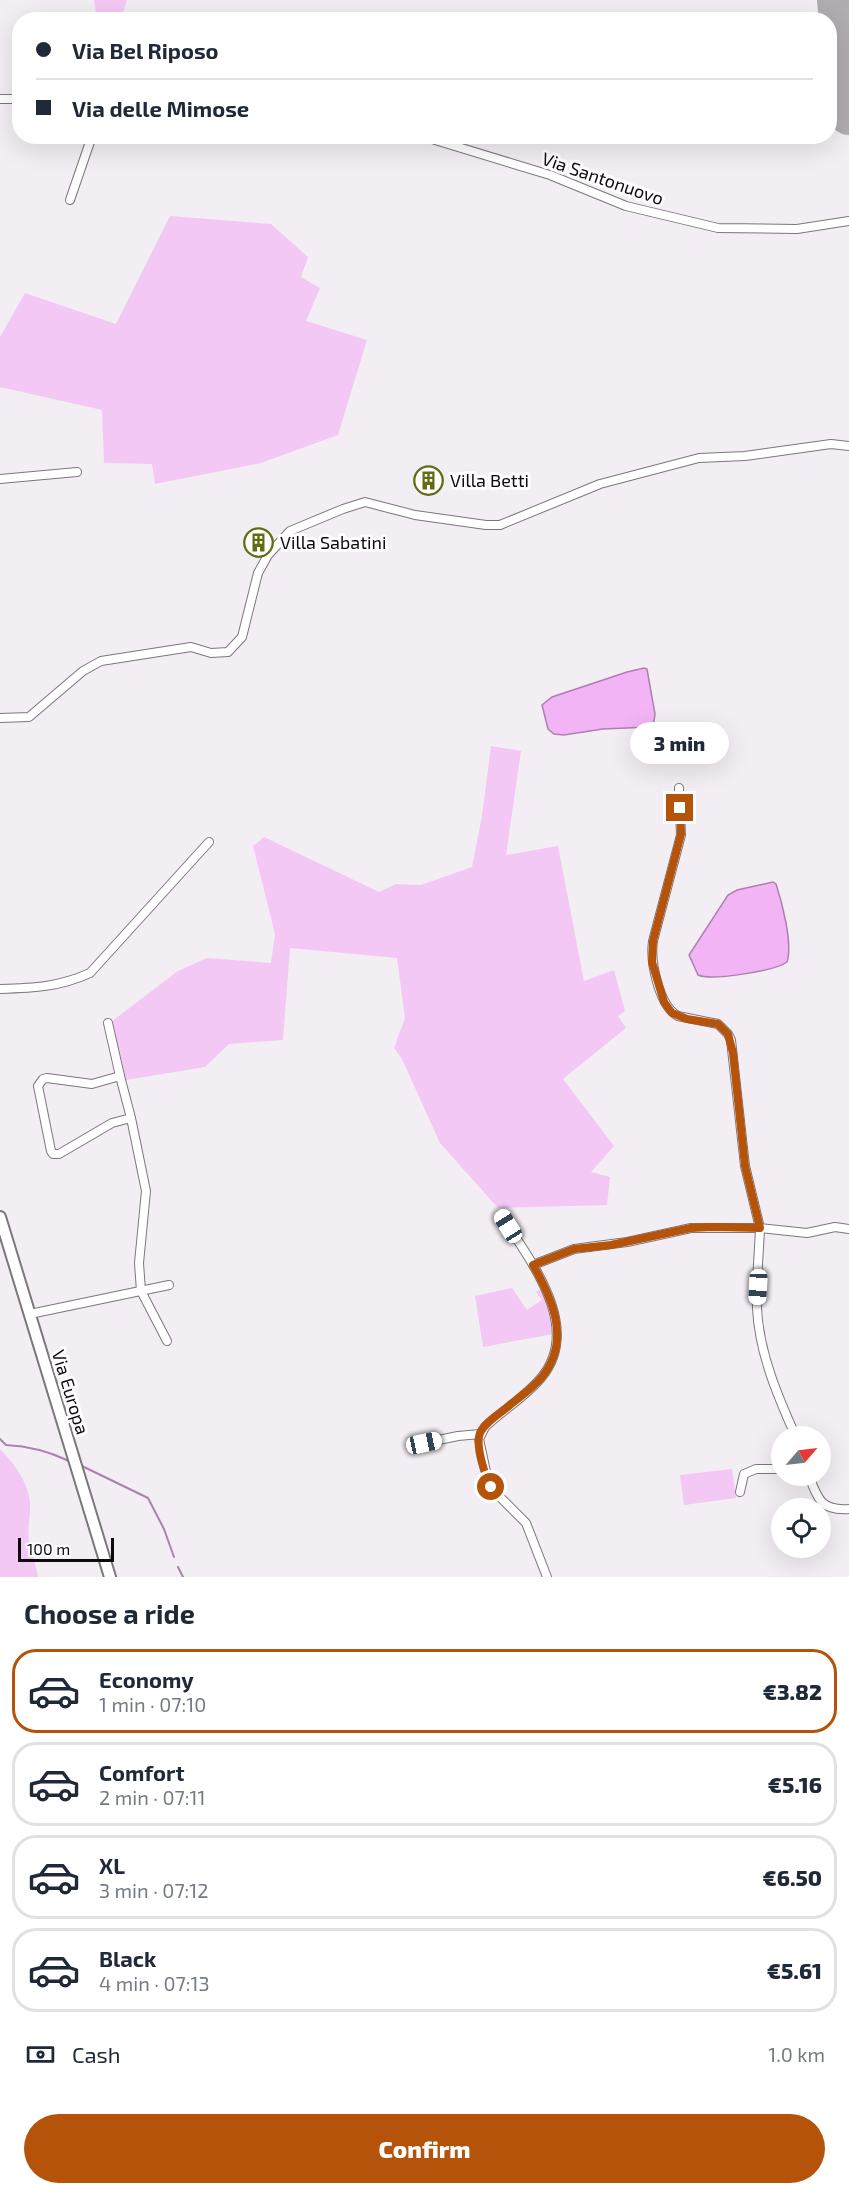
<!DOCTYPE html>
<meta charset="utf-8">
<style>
:root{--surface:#fff;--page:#f2f2f3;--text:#1f2937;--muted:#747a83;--line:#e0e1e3;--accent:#b45309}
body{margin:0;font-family:"Exo 2",sans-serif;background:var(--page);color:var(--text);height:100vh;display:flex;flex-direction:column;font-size:22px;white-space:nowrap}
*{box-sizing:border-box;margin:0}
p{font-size:20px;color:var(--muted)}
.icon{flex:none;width:33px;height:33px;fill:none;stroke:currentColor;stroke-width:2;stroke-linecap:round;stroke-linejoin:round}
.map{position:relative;height:1577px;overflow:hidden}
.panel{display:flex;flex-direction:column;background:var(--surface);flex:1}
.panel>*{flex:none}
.top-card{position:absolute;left:12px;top:12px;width:825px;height:132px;border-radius:24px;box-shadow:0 6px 24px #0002;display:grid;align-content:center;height:132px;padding:0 24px;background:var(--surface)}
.needle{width:39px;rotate:62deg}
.controls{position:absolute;left:771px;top:1426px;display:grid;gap:12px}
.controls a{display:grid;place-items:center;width:60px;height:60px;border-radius:50%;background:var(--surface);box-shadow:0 6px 24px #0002;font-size:30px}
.scale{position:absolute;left:18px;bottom:15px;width:96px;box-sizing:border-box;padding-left:6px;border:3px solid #0c0b0c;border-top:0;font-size:16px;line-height:21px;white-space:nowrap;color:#0c0b0c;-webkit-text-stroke:4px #fffcff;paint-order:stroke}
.end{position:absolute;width:27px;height:27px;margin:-14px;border:8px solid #b45309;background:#fff;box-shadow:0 0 0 3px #fff}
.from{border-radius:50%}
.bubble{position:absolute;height:42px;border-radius:21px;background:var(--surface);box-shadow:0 6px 24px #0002;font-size:20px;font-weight:800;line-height:42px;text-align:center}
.car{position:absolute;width:18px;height:36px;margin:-18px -9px;border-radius:8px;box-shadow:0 0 4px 2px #0007;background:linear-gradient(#fff 24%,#345 0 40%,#fff 0 76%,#345 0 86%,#fff 0)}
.top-card b{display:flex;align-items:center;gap:21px;height:57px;font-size:22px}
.top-card b+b{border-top:2px solid var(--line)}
.top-card i{width:15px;height:15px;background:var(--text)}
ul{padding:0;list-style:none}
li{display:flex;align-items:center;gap:18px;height:84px;margin:0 12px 9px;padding:0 12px;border:3px solid var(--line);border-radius:24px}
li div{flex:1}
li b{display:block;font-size:22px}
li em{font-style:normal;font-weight:800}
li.on{border-color:var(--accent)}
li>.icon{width:54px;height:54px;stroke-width:1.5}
h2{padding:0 24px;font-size:27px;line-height:72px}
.pay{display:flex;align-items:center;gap:15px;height:66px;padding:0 24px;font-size:22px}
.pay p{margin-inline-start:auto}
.primary-button{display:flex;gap:12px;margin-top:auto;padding:12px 24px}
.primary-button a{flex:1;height:69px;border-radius:36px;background:var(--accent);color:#fff;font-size:24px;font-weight:800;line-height:69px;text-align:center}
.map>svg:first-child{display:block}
.green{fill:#f4c8f5}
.water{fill:#f2b4f4;stroke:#ad81ae;stroke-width:1.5}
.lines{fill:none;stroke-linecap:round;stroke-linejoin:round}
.stream{stroke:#ad81ae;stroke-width:2}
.runway{stroke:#b0acb0;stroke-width:44}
.street-casing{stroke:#7b777b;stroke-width:10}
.secondary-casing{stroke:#7b777b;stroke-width:14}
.street{stroke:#fff;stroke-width:8}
.secondary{stroke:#fff;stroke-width:10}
.route{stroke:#b45309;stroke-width:8}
.labels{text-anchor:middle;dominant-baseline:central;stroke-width:6;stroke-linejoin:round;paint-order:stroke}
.street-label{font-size:18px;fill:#0c0b0c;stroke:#fffcff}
.poi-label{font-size:18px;fill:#0c0b0c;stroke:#fffcff;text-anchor:start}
</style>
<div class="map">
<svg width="849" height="1577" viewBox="0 0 849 1577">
<rect width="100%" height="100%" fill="#f3eef3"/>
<!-- green -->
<g class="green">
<path d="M 94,0 L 127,0 L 121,19 L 97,19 Z"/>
<path d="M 170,216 L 271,224 L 308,257 L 301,277 L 320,288 L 306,321 L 367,340 L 338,435 L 261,463 L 155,484 L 152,464 L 104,463 L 102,410 L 0,387 L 0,337 L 25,293 L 116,324 Z"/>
<path d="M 491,746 L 521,751 L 506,855 L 558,846 L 584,981 L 614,970 L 625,1011 L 618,1016 L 626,1028 L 563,1079 L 614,1146 L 591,1172 L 610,1177 L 607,1205 L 498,1208 L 440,1143 L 402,1059 L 394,1048 L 405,1018 L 397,958 L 290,948 L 283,1040 L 229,1044 L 205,1067 L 126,1080 L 111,1022 L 178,971 L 207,958 L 271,963 L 275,934 L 253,846 L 264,837 L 379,892 L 396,884 L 421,885 L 472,867 L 482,816 Z"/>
<path d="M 512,1288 L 527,1310 L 542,1300 L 536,1292 L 542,1288 L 550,1301 L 553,1334 L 483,1347 L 475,1296 Z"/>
<path d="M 0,1449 C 14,1463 28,1482 30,1502 C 31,1514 27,1527 29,1540 C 31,1552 36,1564 38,1577 L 0,1577 Z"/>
<path d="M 732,1469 L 736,1498 L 684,1505 L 680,1475 Z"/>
</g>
<!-- water -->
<g class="water">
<path d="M 644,668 L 647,669 L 655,714 L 654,721 L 650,727 L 603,729 L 564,735 L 554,734 L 548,729 L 542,705 L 552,697 L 627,672 Z"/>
<path d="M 773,882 L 776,884 C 782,902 793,944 787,962 C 775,971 711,981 698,975 L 689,955 L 728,895 L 737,890 Z"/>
</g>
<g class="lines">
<!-- stream -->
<g class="stream">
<path d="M 0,1439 L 6,1445 C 29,1446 48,1451 69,1461"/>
<path d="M 82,1466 L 148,1498 L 164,1529 L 174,1557"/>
<path d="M 178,1567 L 183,1577"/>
</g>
<!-- runway -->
<path class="runway" d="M 839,0 L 849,113"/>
<defs>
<g id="street">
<path d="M 0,99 L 20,99"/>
<path d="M 422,136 L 550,175 L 626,206 L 718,228 L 797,229 L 849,221"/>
<path d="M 70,200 L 92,136"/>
<path d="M 0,479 L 77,472"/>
<path d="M 0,718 L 29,717 L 83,671 L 101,661 L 191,647 L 211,653 L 228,652 L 242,637 L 258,573 L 268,555 L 290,531 L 343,509 L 365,502 L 415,515 L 486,525 L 500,525 L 600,484 L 699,458 L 745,456 L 831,444 L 849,446"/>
<path d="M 679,788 L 681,835 L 653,941 C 650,962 659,1006 678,1016 L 718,1024 L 728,1034 L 731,1040 L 745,1166 L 760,1228 L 807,1233 L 835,1227 L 849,1229"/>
<path d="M 0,989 C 34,988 59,987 90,973 L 209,842"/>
<path d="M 108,1023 L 120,1076"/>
<path d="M 131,1118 L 120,1076 L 92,1084 L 47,1078 L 43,1079 L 38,1086 L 51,1151 L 53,1154 L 59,1154 L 112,1123 L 131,1118 L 146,1191 L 139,1263 L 141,1291 L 167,1341"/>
<path d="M 501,1215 C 529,1259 584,1327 541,1378 C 525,1397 503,1410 485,1427 L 479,1439 L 488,1481 L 496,1493 L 526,1523 L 547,1577"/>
<path d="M 533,1265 L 574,1249 L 627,1242 L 691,1228 L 760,1228 C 759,1254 756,1282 757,1308 C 759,1353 778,1397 796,1437"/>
<path d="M 30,1314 L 169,1285"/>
<path d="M 424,1443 L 458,1436 L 480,1434"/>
<path d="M 809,1476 C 818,1500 822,1511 849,1509"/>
<path d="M 740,1492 L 744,1474 L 756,1469 L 782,1469"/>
</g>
<path id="secondary" d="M 0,1217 L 110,1577"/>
</defs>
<!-- street casing -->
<use href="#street" class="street-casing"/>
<!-- secondary casing -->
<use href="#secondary" class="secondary-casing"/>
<!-- street -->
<use href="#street" class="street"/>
<!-- secondary -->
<use href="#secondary" class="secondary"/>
</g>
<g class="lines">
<!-- route -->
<path class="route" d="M 491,1487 C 485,1476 475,1445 480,1433 C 485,1422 501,1413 510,1405 C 521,1396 533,1388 542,1377 C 571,1341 553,1300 533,1265 L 574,1249 L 611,1245 L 691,1228 L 713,1227 L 760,1228 L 745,1166 L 733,1053 L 728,1034 L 718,1024 L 687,1019 L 672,1013 L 664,1002 L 652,962 L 653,941 L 681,834 L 680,808"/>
</g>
<!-- icons -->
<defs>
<symbol id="building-ring" viewBox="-11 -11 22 22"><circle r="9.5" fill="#fffcff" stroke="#636c11" stroke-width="1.5"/><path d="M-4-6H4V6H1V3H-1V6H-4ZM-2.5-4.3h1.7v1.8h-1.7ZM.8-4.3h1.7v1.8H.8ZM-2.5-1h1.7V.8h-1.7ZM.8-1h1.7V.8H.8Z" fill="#636c11"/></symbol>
</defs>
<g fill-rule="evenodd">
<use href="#building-ring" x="412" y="464" width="33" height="33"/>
<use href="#building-ring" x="242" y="526" width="33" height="33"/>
</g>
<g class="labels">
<!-- street labels -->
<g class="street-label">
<text transform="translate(603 178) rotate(19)">Via Santonuovo</text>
<text transform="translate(71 1392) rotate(73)">Via Europa</text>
</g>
<!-- poi labels -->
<g class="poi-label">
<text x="450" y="480">Villa Betti</text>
<text x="280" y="542">Villa Sabatini</text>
</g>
</g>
</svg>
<div class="controls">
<a><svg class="needle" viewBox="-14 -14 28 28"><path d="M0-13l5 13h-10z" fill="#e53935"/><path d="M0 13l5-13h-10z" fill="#747a83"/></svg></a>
<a><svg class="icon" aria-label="locate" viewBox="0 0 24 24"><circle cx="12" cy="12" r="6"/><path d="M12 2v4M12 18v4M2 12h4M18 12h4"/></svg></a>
</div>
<div class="scale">100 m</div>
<i class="end from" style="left:491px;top:1487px"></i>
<i class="end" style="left:680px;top:808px"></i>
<div class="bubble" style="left:630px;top:722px;width:99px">3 min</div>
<i class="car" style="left:508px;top:1226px;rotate:328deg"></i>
<i class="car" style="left:758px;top:1287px;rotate:183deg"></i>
<i class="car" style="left:424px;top:1443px;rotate:78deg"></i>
<div class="top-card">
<b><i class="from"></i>Via Bel Riposo</b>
<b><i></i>Via delle Mimose</b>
</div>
</div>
<section class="panel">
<h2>Choose a ride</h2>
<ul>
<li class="on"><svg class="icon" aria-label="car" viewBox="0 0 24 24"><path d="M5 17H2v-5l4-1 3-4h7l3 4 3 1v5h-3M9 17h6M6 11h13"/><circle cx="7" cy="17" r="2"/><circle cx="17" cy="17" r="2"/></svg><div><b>Economy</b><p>1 min · 07:10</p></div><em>€3.82</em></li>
<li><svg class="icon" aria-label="car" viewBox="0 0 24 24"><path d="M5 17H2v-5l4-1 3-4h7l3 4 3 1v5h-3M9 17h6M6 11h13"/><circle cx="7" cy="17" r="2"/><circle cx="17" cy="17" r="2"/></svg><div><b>Comfort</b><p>2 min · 07:11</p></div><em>€5.16</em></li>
<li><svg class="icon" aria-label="car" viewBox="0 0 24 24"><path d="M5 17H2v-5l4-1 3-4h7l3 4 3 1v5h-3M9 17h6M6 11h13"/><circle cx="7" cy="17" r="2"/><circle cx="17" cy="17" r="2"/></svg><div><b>XL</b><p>3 min · 07:12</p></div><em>€6.50</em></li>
<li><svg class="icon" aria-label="car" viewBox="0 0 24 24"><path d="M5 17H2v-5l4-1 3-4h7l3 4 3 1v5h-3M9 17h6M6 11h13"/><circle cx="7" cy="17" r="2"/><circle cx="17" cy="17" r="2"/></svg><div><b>Black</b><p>4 min · 07:13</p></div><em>€5.61</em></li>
</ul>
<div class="pay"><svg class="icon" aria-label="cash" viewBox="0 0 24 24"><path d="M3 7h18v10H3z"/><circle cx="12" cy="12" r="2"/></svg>Cash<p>1.0 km</p></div>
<div class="primary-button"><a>Confirm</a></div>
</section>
